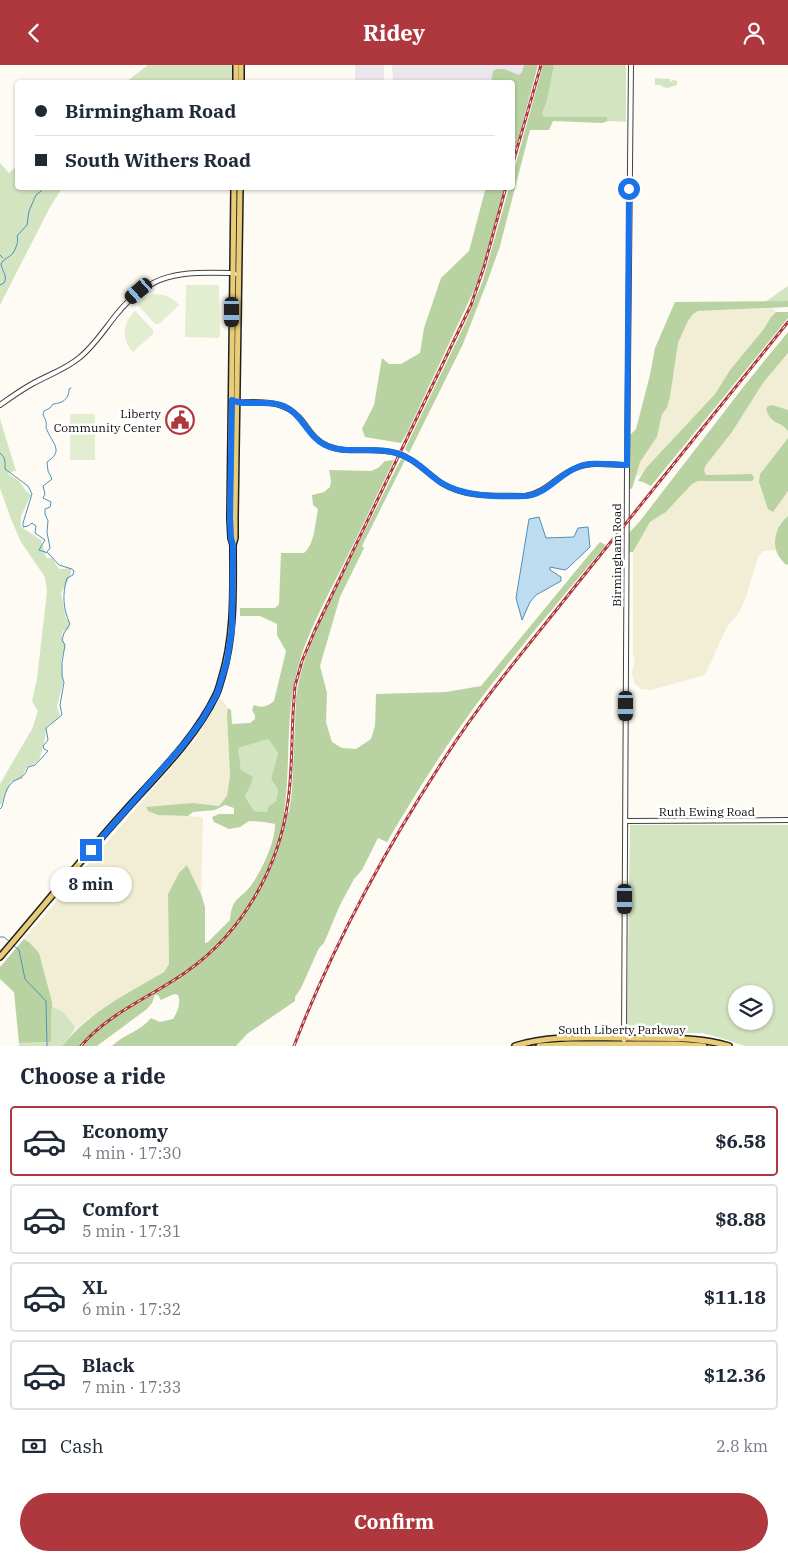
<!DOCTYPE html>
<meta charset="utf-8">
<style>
:root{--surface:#fff;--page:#f2f2f3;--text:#1f2937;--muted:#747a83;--line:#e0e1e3;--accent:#ae383e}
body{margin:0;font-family:"IBM Plex Serif",serif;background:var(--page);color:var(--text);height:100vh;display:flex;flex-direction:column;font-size:19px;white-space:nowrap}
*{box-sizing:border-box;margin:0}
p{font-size:16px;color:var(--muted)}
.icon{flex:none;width:28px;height:28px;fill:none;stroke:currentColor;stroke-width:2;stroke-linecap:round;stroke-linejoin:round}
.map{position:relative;height:981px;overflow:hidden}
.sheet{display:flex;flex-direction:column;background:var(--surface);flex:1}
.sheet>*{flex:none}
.hud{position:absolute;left:15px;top:15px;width:500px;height:110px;border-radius:5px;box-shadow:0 1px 4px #0004;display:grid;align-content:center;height:110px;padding:0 20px;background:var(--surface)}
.controls{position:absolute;left:728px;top:920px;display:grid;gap:10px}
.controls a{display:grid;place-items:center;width:45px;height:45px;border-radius:50%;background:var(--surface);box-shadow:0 1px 4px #0004;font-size:25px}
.end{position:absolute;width:22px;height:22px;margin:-11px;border:6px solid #1a73e8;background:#fff;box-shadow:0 0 0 2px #fff}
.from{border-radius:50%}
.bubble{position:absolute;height:35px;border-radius:18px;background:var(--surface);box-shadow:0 1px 4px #0004;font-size:16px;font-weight:800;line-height:35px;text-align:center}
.car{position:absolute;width:15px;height:30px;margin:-15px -8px;border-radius:6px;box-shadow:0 0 4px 1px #0007;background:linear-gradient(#222 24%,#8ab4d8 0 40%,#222 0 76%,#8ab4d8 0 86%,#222 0)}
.hud b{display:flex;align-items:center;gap:18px;height:48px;font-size:19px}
.hud b+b{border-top:1px solid var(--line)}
.hud i{width:12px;height:12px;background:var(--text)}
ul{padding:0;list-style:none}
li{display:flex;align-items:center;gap:15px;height:70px;margin:0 10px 8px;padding:0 10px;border:2px solid var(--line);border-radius:5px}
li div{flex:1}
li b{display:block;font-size:19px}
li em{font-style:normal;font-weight:800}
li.current{border-color:var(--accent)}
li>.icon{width:45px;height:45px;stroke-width:1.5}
h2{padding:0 20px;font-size:22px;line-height:60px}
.pay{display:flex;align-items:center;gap:12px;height:55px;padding:0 20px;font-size:19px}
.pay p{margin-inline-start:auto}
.cta{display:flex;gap:10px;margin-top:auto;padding:10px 20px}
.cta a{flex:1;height:58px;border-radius:30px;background:var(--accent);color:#fff;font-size:20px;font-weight:800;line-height:58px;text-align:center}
header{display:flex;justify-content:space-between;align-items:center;height:65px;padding:0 20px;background:var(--accent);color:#fff;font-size:22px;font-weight:800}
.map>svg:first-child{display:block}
.industrial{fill:#ebe5ec}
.farmland{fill:#f1eed5}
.green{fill:#d3e4c0;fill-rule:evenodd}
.forest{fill:#b8d3a1;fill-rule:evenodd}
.pitch{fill:#e3edd0}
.water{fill:#bddcef;stroke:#4d91bd}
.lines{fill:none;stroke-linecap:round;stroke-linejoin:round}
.stream{stroke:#4d91bd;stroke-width:1}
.minor-casing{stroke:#424242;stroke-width:6}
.major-casing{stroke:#202020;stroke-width:8}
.minor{stroke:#fff;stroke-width:4}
.major{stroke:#e8cc78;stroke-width:5}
.rail-casing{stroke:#ae383e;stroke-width:3}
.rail{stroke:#fff;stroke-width:1;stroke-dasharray:4;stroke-linecap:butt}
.route{stroke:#1a73e8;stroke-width:6}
.labels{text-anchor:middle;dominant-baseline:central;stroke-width:5;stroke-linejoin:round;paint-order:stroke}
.poi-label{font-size:12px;fill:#0f0f0f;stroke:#fff;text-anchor:end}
.street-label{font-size:12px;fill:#0f0f0f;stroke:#fff}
</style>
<header><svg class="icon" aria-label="back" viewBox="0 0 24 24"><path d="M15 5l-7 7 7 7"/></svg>Ridey<svg class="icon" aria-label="person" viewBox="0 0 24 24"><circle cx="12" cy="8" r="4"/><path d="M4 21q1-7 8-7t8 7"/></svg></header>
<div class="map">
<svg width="788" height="981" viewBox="0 0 788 981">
<rect width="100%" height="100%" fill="#fdfbf3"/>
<!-- industrial -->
<g class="industrial">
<rect x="355" y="0" width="29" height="17"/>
<path d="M 392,0 L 524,0 L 522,7 L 519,10 L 504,4 L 493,6 L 491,18 L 393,17 Z"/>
</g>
<!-- farmland -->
<g class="farmland">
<path d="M 773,243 L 776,247 L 771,252 L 763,265 L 730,305 L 715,329 L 646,403 L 641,410 L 634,412 L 640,397 L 657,372 L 662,349 L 667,343 L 670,332 L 678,278 L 688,256 L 693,249 L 698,246 Z"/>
<path d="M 788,288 L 788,345 L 773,340 L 771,356 L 786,363 L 788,366 L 788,373 L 760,409 L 777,441 L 780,436 L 788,426 L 788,451 L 786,452 L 775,478 L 777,485 L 763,486 L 758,492 L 746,532 L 738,549 L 727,562 L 705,610 L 651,625 L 641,624 L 634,618 L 632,607 L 635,596 L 633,588 L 633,487 L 650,457 L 666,447 L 692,419 L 698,416 L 752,409 L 706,410 L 704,405 L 706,399 L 732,367 L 763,318 Z"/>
<path d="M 220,634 L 224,637 L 228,643 L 227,649 L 230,711 L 227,731 L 219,741 L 193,738 L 184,740 L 158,750 L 203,752 L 201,829 L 187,800 L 168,829 L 169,899 L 164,907 L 89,953 L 74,966 L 74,960 L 63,947 L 52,941 L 39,888 L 30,878 L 24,874 L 194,676 Z"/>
</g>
<!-- green -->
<g class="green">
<path d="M 148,0 L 233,0 L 233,17 L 126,17 Z"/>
<path d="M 554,0 L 626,0 L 626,57 L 608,56 L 607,52 L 545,52 L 542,49 L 547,36 Z"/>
<path d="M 655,13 L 670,14 L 670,17 L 673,15 L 677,16 L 677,20 L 668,23 L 663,22 L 661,20 L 655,20 Z"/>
<path d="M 0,98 L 9,108 L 17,101 L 18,122 L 62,123 L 50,142 L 0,240 Z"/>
<path d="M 788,221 L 788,236 L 765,237 Z"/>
<path d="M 0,354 L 16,406 L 7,408 L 19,416 L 26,426 L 31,430 L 21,451 L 21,462 L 41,475 L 46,491 L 47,493 L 52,493 C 56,497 54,499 60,504 L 71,503 C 72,512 65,520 61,528 L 66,553 L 70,558 L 69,564 L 63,566 L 62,571 L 65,580 L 61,596 L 63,617 L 57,641 L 60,651 C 57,656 51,657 47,661 C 46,667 45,672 44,678 C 41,688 41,699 28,701 L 25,705 L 22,714 L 10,717 C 9,725 3,730 2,738 L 0,740 L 0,719 L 32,664 L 38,646 L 32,636 L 37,614 L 47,526 L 45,512 L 21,477 L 11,454 L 0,423 Z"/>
<path d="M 268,674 L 278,688 L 271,714 L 278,725 L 276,736 L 268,742 L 267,747 L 254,746 L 245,731 L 250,722 L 241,705 L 237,682 Z"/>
<path d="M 630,760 L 788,760 L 788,981 L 745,981 L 721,973 L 702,968 L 627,968 ZM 736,929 L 764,929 L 764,956 L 736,956 Z"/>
<path d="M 52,941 L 63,947 L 74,960 L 74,966 L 62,981 L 19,981 L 19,978 L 51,977 Z"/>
</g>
<!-- forest -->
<g class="forest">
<path d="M 524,0 L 538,0 L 513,93 L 512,18 L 491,17 L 493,6 L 497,4 L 504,4 L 519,10 L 522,7 Z"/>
<path d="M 543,0 L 554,0 L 547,36 L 542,49 L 545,52 L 607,52 L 608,56 L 602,58 L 553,56 L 549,65 L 530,65 L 500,181 L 489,212 L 463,279 L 409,388 L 405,384 L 465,259 L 482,218 L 509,123 L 512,122 L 513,109 Z"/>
<path d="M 486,122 L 505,123 L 483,203 L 476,221 L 408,366 L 401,378 L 365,372 L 362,364 L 374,340 L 382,293 L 389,299 L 401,299 L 420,288 L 424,263 L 441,213 L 469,186 Z"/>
<path d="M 788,236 L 788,242 L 698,246 L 693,249 L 688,256 L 678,278 L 670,332 L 667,343 L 662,349 L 657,372 L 640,397 L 632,424 L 629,423 L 630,370 L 636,364 L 650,310 L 655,283 L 675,237 Z"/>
<path d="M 787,247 L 788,247 L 788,253 L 651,421 L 643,417 L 638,416 L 646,403 L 715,329 L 730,305 L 763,265 L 771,252 L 776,247 Z"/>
<path d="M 788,267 L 788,288 L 763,318 L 732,367 L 706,400 L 704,405 L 706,410 L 752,409 L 754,413 L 752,416 L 698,416 L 692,419 L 666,447 L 650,457 L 633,487 L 628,487 L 629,468 L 640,456 L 748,316 Z"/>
<path d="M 773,340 L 788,345 L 788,366 C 780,355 772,362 766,344 L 768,341 Z"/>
<path d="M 788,373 L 788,426 L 773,447 L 768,444 L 759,417 L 760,409 Z"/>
<path d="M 403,393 L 405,395 L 362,481 L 364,483 L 340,532 L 320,601 L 327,628 L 326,657 L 332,677 L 342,683 L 356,684 L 371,674 L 375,661 L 376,629 L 446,627 L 481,621 L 588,491 L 600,477 L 606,480 C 565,529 524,577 485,628 C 449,675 417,726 387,777 L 378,773 L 362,805 L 354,814 L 340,840 L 324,878 L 319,883 L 301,923 L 295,932 L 295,936 L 247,969 L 236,981 L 112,981 C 124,969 140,967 151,953 L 160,957 L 173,954 C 178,946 181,939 178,930 L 174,929 L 161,935 L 158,930 L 155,930 L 152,938 L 147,944 L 97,981 L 62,981 C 89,947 127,929 164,907 L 169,899 L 168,829 L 179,808 L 187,800 L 201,829 L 205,842 L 205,878 L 208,877 L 230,855 C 232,834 237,836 249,823 C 260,810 276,776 275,759 L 264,757 L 249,756 L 240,762 L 229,764 L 214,757 L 212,752 L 219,749 L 234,749 L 234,743 L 225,740 L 215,745 L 193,747 L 188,751 L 158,750 L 148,746 L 146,742 L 193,738 L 219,741 L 227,731 L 230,711 L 227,649 L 228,643 L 231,645 L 232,659 L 250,658 L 255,654 L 255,650 L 252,645 L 254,640 C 262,643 267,642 274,636 L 286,586 L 277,570 L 277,559 L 260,551 L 240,551 L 240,543 L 275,543 L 279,539 L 281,488 L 304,488 C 315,479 315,458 318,444 L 313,440 L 312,430 L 324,427 L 330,422 L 331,416 L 329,405 L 371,406 L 378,403 L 385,396 L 394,395 C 375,434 357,473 337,512 C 322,542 305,573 297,606 C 285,652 291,700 284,747 L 289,747 L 292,726 L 296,634 C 301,590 324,549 343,509 C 362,471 381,434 400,396 ZM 268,674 L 278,688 L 271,714 L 278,725 L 276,736 L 268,742 L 267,747 L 254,746 L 245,731 L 250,722 L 253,712 L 241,705 L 238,683 Z"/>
<path d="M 788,451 L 788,499 L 786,500 C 783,497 780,493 778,490 C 771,476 777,460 788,451 Z"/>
<path d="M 24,874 L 30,878 L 39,888 L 52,937 L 51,977 L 19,978 L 14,927 L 0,914 L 0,902 Z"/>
</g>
<!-- pitch -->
<g class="pitch">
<path d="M 186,220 L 219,220 L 220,271 L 218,273 L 185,272 Z"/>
<path d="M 153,229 C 164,229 172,232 179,240 L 159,259 L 155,259 L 137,239 L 144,233 Z"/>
<path d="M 135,246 L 153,265 L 153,269 L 133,287 C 121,274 122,258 135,246 Z"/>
<rect x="70" y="349" width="25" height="46"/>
</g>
<!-- water -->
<path class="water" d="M 539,452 L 546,473 L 574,472 L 578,463 L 588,462 L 590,482 L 568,503 L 565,505 L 550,502 L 550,505 L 561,512 L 561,516 L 536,530 L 530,537 L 522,555 L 516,533 L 529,454 Z"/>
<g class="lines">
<!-- stream -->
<g class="stream">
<path d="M 0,190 L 3,193"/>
<path d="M 0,220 L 4,218 C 8,211 2,206 1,199 C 5,192 11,192 13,188 C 16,183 19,176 17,171 L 27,160 L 29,146 L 36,130 L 41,126"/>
<path d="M 0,388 C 6,393 5,397 5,404 L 28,421 L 32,429 L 23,458 L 23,462 L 28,461 L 32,458 L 36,461 L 35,468 L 45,475 L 39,485 L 48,488 L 59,500 L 72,504 L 74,506 L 73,510 L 67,513 C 62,529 63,544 70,559 L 64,568 L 62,575 L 65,580 L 62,597 L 62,611 L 64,617 L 60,640 L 62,650 L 46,663 L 48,675 L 43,681 L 44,684 L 48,686 L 35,700 L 28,702 C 25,711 22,712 14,716 C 6,721 4,733 2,742 L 0,744"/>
<path d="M 47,487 L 50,483 L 47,467 L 48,456 L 45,449 L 45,444 L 50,442 L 51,437 L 43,433 L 45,429 L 43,421 L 52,414 L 48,406 L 47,397 C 64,386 53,379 47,365 C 45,361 47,362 46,357 C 46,355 44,352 43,350 L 44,346 L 50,343 L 53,339 C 62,338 69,335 69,324 L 71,323"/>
<path d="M 0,872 L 4,872 L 10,877"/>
<path d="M 13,880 L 19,885 L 25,914 L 46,936 L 47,981"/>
</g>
<defs>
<g id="minor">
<path d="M 235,338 C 241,337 247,337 253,337 C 271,337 286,339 299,352 C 309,363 313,375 328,381 C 349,390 374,381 396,388 C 415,393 427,409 443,419 C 468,434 498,430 525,431 C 546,428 557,410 576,403 C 591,396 611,400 627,400"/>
<path d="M 0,340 C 10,333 21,325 32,319 C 48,310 64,305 79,293 C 94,281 104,265 116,250 C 151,206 181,207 233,208 L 235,209"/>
<path d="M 626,756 L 788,755"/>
<path d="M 624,975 L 627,404 L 631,0"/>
</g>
<g id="major">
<path d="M 236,18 L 236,0"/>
<path d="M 241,18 L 241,0"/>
<path d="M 233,480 L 235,473 L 235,452 L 240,122"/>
<path d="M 0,892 C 41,844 81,795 123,748 C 155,712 195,674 216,630 C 219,624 220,618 222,612 C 235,569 233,525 233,480 L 231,473 L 230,453 L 234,122"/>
<path d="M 515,981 C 551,970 588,973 626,973 C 661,974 696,971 729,981"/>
<path d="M 539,981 L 569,979 L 675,979 L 704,981"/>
</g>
</defs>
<!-- minor casing -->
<use href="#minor" class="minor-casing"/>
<!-- major casing -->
<use href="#major" class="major-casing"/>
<!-- minor -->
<use href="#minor" class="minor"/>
<!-- major -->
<use href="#major" class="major"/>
<defs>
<g id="rail">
<path d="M 512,101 L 541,0"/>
<path d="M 81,981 C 110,947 151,932 186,907 C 242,868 279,803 288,736 C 293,702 291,668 294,634 L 295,621 L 302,596 L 315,565 L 471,240 L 484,202 L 506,122"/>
<path d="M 294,981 C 334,877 387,781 448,688 C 487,628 533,575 577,519 C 647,432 718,345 788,257"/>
</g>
</defs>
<!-- rail casing -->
<use href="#rail" class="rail-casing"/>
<!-- rail -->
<use href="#rail" class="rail"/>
</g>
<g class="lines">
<!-- route -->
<path class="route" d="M 91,785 L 184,679 L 202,655 L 217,629 L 227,596 L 232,564 L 233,480 L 231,473 L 230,453 L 232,335 C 246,342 267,334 284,341 C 302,349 307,371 325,380 C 347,390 373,381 396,388 C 414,393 425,406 440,417 C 463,432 498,432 525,431 C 546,430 559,409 578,402 C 592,396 611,400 627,400 L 629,124"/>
</g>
<!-- icons -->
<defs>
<symbol id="civic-ring" viewBox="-11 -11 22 22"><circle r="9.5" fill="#fff" stroke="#ae383e" stroke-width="1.5"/><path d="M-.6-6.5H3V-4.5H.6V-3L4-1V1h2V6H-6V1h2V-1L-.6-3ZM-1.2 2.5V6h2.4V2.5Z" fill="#ae383e"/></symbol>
</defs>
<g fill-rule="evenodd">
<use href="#civic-ring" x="164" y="339" width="32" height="32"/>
</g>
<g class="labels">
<!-- poi labels -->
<g class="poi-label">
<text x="161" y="348">Liberty<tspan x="161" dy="14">Community Center</tspan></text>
</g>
<!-- street labels -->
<g class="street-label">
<text transform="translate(616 490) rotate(-90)">Birmingham Road</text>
<text x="707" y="746">Ruth Ewing Road</text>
<text x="622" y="964">South Liberty Parkway</text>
</g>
</g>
</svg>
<div class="controls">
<a><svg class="icon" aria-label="layers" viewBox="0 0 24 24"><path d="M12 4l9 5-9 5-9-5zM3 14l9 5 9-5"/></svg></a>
</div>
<i class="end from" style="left:629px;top:124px"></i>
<i class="end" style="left:91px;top:785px"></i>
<div class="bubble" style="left:50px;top:802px;width:82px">8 min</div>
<i class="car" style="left:139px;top:226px;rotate:229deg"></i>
<i class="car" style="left:232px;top:247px;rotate:180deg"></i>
<i class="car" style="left:626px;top:641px;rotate:180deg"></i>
<i class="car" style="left:625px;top:834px;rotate:180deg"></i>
<div class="hud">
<b><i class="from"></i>Birmingham Road</b>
<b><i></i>South Withers Road</b>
</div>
</div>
<section class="sheet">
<h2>Choose a ride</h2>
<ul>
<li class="current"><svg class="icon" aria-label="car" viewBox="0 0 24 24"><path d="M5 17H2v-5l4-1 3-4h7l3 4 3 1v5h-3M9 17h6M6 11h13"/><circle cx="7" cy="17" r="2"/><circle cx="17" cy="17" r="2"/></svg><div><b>Economy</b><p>4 min · 17:30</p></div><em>$6.58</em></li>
<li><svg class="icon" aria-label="car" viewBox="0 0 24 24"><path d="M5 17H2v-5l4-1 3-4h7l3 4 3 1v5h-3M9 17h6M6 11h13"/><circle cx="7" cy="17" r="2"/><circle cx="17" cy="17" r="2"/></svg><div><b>Comfort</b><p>5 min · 17:31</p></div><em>$8.88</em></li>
<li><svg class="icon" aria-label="car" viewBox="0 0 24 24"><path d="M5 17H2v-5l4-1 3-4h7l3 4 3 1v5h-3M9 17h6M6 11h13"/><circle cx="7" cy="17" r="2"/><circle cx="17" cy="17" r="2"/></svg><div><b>XL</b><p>6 min · 17:32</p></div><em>$11.18</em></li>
<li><svg class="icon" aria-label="car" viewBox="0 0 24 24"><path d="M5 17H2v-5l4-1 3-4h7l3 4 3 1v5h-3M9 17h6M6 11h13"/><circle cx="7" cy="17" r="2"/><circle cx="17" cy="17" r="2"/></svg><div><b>Black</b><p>7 min · 17:33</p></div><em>$12.36</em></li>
</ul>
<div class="pay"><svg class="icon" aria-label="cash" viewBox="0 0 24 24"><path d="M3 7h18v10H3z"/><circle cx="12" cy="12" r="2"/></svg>Cash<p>2.8 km</p></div>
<div class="cta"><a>Confirm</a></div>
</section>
